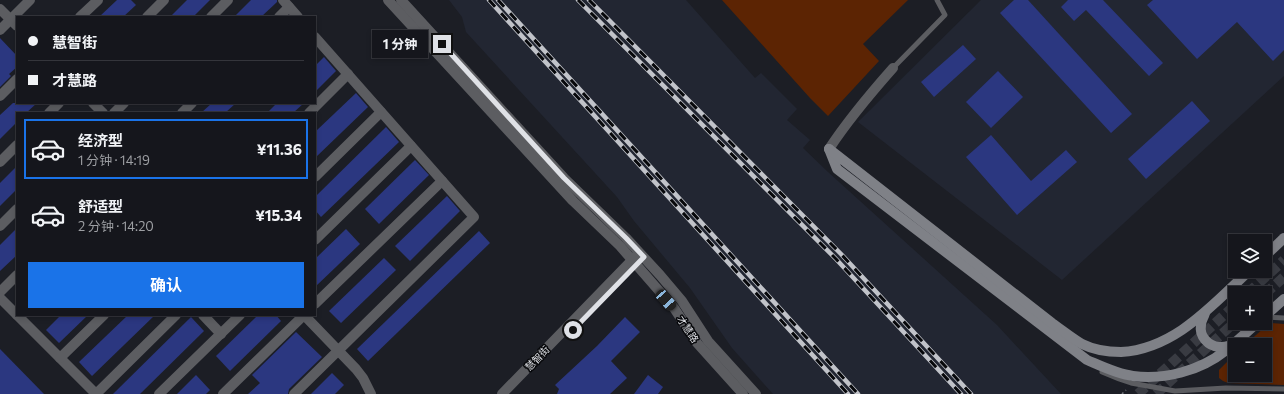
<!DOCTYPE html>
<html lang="zh">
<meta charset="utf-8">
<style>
:root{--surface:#15161c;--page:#222329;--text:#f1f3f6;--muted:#9d9fa3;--line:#34353b;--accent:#1a73e8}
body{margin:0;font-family:Commissioner,"Noto Sans SC",sans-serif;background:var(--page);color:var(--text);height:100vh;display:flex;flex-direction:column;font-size:15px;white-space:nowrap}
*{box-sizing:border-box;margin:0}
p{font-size:13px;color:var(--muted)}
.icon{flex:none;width:22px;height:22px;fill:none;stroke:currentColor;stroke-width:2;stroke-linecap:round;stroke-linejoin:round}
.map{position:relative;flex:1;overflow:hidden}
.panel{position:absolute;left:16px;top:112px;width:300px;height:204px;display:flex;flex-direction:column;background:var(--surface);border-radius:0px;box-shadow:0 2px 6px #0003,0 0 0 1px var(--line)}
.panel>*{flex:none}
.top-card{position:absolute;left:16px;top:16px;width:300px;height:88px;border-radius:0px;box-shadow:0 2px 6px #0003,0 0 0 1px var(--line);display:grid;align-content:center;height:88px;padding:0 12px;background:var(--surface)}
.buttons{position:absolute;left:1228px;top:234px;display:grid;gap:8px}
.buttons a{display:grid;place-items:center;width:44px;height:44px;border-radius:0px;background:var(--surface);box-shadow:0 2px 6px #0003,0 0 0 1px var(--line);font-size:20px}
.end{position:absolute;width:18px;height:18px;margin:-9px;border:5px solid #dfe1e6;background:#111;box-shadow:0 0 0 2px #111}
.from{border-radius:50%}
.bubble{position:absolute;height:28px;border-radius:0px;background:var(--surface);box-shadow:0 2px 6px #0003,0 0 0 1px var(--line);font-size:13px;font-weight:700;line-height:28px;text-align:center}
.car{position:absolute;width:12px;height:24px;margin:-12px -6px;border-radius:5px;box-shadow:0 0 3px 1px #0007;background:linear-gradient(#222 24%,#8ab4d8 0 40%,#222 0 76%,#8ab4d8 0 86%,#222 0)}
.top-card b{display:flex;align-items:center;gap:14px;height:38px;font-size:15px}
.top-card b+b{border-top:1px solid var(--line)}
.top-card i{width:10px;height:10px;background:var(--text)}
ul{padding:7px 0 0;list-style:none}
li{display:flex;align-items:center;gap:12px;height:60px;margin:0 8px 6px;padding:0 4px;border:2px solid transparent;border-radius:0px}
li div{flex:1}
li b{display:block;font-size:15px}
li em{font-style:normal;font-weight:700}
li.on{border-color:var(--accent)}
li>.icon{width:36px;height:36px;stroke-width:1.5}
.action{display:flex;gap:8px;margin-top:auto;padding:8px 12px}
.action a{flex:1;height:46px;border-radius:0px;background:var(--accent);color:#fff;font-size:16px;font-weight:700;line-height:46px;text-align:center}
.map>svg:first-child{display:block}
.built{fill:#222632}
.green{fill:#5c2403}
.building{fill:#2b3780}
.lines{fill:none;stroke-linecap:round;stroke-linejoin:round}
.secondary-tunnel{stroke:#393b42;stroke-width:10;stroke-dasharray:10 5;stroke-linecap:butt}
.path{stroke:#75777d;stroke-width:1.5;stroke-dasharray:2 3;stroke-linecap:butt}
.service{stroke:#5c5d61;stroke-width:5}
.minor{stroke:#5c5d61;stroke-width:10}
.tertiary{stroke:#5c5d61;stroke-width:10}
.secondary{stroke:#7f8187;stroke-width:10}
.rail-casing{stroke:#c1c3c9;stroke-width:4.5}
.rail{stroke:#07080b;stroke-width:3;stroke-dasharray:9;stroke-linecap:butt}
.route{stroke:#dfe1e6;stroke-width:5}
.labels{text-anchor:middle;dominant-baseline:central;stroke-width:3;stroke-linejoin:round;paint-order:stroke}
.street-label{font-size:10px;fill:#dfe1e6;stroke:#07080b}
</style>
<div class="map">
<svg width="1284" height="394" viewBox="0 0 1284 394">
<rect width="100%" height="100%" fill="#1c1e25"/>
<!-- built -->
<g class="built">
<path d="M 449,0 L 686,0 L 755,78 L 761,73 L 797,109 L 787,120 L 810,140 L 803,148 L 828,172 L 997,325 L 1061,394 L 773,394 L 732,348 L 690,288 L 634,221 L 617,197 L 466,32 L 462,17 Z"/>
<path d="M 981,0 L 1284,0 L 1284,76 L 1062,280 L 858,122 Z"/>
</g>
<!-- green -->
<g class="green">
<path d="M 722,0 L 908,0 L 863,44 L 879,61 L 828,116 L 810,98 Z"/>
<path d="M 1271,323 L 1284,324 L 1284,385 L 1228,383 L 1223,381 L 1219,378 L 1219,370 L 1235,354 L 1235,375 L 1265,375 L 1265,345 L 1245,345 L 1266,326 Z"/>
</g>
<!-- building -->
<g class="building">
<path d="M 117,0 L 131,0 L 136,5 L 123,17 L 99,17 Z"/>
<path d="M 187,0 L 210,0 L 193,17 L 170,17 Z"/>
<path d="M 251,0 L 277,0 L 277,2 L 261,17 L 234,17 Z"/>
<path d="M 1014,0 L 1028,0 L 1132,114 L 1111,133 L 1000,13 Z"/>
<path d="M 1068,0 L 1103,0 L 1163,63 L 1149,76 L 1086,10 L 1074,21 L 1061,7 Z"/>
<path d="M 1153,0 L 1284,0 L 1284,50 L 1273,61 L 1237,22 L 1197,59 L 1147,5 Z"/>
<path d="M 0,38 L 17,56 L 17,67 L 9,74 L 11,76 L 0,87 Z"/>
<path d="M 963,45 L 976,59 L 934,97 L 921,82 Z"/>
<path d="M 324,57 L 336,71 L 315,92 L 315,66 Z"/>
<path d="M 998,71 L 1023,97 L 991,128 L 966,102 Z"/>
<path d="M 356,93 L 368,107 L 315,158 L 315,132 Z"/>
<path d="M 1192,101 L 1210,121 L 1146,179 L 1128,159 Z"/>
<path d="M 13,103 L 37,103 L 26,113 L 17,113 L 17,122 L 0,139 L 0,115 Z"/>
<path d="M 212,103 L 236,103 L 225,113 L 201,113 Z"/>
<path d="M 277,103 L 304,103 L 293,113 L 267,113 Z"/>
<path d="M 386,127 L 399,142 L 321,217 L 315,210 L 315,197 Z"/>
<path d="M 991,135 L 1031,181 L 1066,150 L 1077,162 L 1017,215 L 966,157 Z"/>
<path d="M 415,160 L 429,175 L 379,224 L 365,209 Z"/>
<path d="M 17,166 L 17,189 L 0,206 L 0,183 Z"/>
<path d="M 447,196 L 460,211 L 410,261 L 395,246 Z"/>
<path d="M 17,228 L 17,255 L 0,271 L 0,245 Z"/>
<path d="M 346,229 L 360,244 L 315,287 L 315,259 Z"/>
<path d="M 479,231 L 490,243 L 368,361 L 357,349 Z"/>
<path d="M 384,258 L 396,270 L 341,323 L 329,311 Z"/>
<path d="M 61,315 L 88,315 L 59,343 L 46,330 Z"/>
<path d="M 128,315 L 155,315 L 92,376 L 79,362 Z"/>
<path d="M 258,315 L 276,315 L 281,321 L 230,371 L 216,356 Z"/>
<path d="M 191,317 L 204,331 L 140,394 L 113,394 Z"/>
<path d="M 625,317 L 640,332 L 611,361 L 627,378 L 610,394 L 557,394 L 559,389 L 555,385 L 597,346 Z"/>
<path d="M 296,332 L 322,357 L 289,389 L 288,394 L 248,394 L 260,383 L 252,375 Z"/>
<path d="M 0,349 L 44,394 L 0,394 Z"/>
<path d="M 332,373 L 344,385 L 335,394 L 311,394 Z"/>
<path d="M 196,375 L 210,390 L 206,394 L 177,394 Z"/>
<path d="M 648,375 L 663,387 L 658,394 L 634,394 Z"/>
</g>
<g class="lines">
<!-- secondary-tunnel -->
<g class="secondary-tunnel">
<path d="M 1248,293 L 1284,260"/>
<path d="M 1265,294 L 1284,277"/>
<path d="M 1138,394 L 1235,305"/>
<path d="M 1156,394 L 1235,322"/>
</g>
<!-- path -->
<path class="path" d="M 1122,394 L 1126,390"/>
<!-- service -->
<g class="service">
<path d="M 893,68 L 945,15 L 937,0"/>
<path d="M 1265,317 L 1284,318"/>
<path d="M 1102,372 L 1119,379 L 1131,383 L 1175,391 L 1226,388 L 1284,389"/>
</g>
<!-- minor -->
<g class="minor">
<path d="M 283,0 L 298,17"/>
<path d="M 0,9 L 17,26"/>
<path d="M 80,17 L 98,0"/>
<path d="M 147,17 L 164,0"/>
<path d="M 211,17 L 228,0"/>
<path d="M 279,17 L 289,7"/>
<path d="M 0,30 L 30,0"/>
<path d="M 0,96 L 17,79"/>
<path d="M 93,103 L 103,113"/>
<path d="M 49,113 L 59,103"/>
<path d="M 114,113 L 124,103"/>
<path d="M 182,113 L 192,103"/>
<path d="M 309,113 L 348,74"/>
<path d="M 829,149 C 848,120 870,94 893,68"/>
<path d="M 0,162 L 17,145"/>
<path d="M 315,177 L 381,112"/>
<path d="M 0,226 L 17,209"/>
<path d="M 315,240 L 411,146"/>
<path d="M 0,292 L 17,275"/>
<path d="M 0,298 L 17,315"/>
<path d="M 315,304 L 442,181"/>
<path d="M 17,315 L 96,394"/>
<path d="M 203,315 L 221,334"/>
<path d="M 304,315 L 356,369 L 363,378 L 371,394"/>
<path d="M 60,358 L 104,315"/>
<path d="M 96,394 L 176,315"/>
<path d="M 159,394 L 240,315"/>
<path d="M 223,394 L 304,315"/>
<path d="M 294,394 L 474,217 L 315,37"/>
</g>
<!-- tertiary -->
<g class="tertiary">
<path d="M 388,0 L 573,201 L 620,246 L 674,308 L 697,343 L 743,394"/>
<path d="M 401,0 L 564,178 L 626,238 L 660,275 L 682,301 L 708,341 L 756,394"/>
<path d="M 502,394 L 636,256"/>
</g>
<!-- secondary -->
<g class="secondary">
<path d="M 829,149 L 837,169 L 1087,360 C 1101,366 1117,374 1133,376 C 1164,380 1200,371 1225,351 C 1236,342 1247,332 1257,323"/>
<path d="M 829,149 L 1052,323 C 1062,330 1072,338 1082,344 C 1094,350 1108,352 1121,352 C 1175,349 1212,305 1249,271"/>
<path d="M 1265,256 L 1284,238"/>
<path d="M 1205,313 C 1204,317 1201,321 1201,325 C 1199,336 1208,346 1219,347 C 1223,347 1228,346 1232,345"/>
<path d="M 1265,316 L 1284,299"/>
</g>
<defs>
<g id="rail">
<path d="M 489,0 L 848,394"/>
<path d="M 498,0 L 858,394"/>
<path d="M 578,0 L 836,259 L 961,394"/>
<path d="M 589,0 L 841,254 L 971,394"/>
</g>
</defs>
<!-- rail casing -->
<use href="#rail" class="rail-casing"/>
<!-- rail -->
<use href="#rail" class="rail"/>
</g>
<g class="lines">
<!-- route -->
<path class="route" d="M 442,44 L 564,178 L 626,238 L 644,257 L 573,330"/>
</g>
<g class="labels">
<!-- street labels -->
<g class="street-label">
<text transform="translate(688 329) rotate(56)">才慧路</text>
<text transform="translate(537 358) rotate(-46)">慧智街</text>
</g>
</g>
</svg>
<div class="buttons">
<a><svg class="icon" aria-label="layers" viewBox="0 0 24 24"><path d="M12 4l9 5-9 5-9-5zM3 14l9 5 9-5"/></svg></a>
<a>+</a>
<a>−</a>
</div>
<i class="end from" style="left:573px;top:330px"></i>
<i class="end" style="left:442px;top:44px"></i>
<div class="bubble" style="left:372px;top:30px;width:56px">1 分钟</div>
<i class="car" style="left:666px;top:300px;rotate:138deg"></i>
<div class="top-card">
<b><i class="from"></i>慧智街</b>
<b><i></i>才慧路</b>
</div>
<section class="panel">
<ul>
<li class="on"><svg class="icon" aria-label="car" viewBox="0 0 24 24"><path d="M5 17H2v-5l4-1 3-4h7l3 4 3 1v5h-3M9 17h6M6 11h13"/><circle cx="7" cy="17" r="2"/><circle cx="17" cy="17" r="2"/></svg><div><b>经济型</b><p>1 分钟 · 14:19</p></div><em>¥11.36</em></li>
<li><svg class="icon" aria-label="car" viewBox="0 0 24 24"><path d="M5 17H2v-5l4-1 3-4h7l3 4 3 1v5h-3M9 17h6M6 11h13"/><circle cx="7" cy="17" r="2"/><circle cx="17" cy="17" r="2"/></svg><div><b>舒适型</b><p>2 分钟 · 14:20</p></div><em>¥15.34</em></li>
</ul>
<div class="action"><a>确认</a></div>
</section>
</div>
